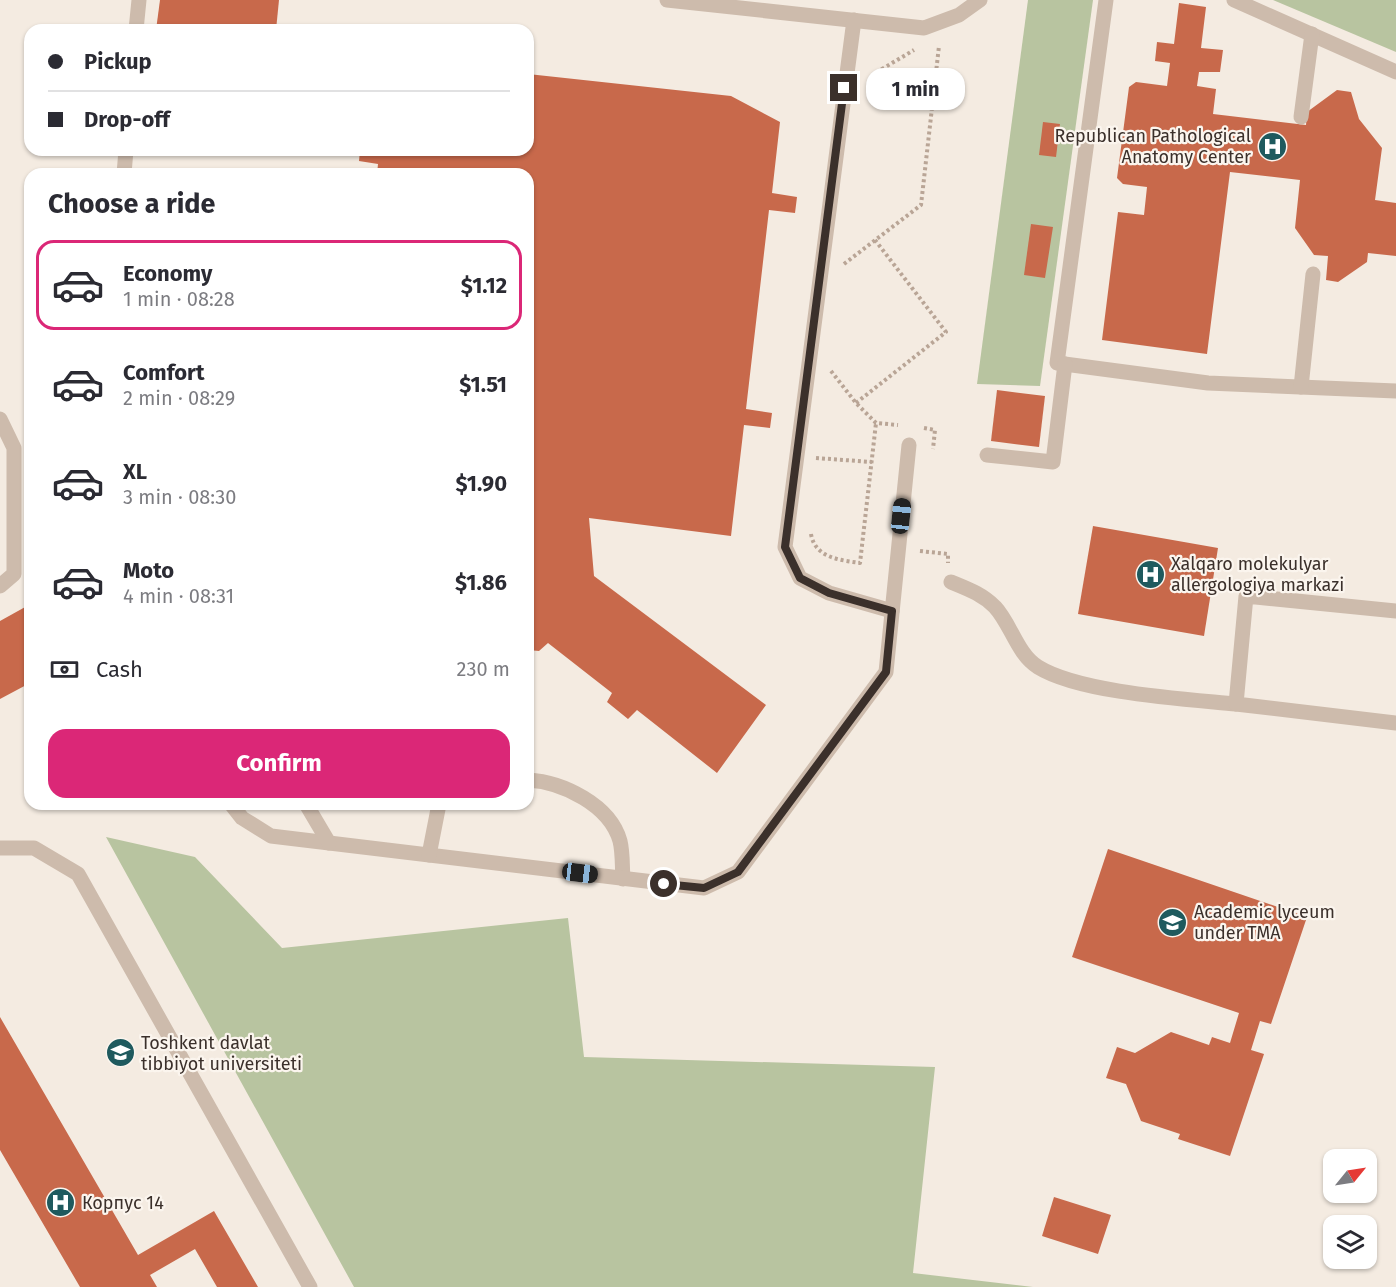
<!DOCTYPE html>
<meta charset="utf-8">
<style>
:root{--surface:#fff;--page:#f2f2f3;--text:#2b2b33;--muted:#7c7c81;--line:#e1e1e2;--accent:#db2777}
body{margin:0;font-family:"Fira Sans",sans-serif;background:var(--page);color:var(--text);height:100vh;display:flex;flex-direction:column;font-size:22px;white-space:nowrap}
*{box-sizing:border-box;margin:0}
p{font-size:20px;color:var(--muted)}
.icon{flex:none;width:33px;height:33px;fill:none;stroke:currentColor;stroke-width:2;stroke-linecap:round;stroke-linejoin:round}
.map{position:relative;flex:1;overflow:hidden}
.drawer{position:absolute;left:24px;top:168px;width:510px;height:642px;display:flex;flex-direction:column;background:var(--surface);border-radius:18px;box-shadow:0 2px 4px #0004}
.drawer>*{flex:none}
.banner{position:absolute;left:24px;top:24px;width:510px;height:132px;border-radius:18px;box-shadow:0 2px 4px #0004;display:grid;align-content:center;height:132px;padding:0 24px;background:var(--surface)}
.needle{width:39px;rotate:60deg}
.tools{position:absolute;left:1323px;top:1149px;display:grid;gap:12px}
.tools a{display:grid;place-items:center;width:54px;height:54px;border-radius:12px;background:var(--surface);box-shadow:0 2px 4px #0004;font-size:30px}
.end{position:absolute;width:27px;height:27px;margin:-14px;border:8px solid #3b302b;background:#fff;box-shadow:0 0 0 3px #fff}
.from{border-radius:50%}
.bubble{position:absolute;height:42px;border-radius:18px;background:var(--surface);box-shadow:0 2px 4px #0004;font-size:20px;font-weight:700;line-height:42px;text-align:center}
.car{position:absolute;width:18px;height:36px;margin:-18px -9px;border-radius:8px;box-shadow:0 0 4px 2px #0007;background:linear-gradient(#222 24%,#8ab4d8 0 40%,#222 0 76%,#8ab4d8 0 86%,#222 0)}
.banner b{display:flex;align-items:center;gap:21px;height:57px;font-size:22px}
.banner b+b{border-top:2px solid var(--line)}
.banner i{width:15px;height:15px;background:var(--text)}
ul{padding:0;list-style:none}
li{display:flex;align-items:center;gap:18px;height:90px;margin:0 12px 9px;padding:0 12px;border:3px solid transparent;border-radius:18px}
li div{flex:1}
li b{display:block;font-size:22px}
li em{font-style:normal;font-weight:700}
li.selected{border-color:var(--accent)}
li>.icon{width:54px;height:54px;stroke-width:1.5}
h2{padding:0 24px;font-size:27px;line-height:72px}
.pay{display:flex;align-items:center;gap:15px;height:66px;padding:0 24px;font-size:22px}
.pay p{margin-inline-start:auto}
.primary-button{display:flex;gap:12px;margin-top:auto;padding:12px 24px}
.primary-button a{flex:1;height:69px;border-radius:18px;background:var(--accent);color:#fff;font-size:24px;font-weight:700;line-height:69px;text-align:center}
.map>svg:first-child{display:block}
.green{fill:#b8c4a0}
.building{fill:#c8694b}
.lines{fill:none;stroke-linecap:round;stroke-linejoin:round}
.path{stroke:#b9a596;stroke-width:4;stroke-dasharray:3 3;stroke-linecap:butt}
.lane{stroke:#cdbbac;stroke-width:15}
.route{stroke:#3b302b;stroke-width:8}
.labels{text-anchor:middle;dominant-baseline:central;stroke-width:4.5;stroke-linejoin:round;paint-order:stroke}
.poi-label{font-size:18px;fill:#3b302b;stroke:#fbf5ee;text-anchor:start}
</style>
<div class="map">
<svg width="1396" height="1287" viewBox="0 0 1396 1287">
<rect width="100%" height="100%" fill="#f4ebe1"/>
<!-- green -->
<g class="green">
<path d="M 1028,0 L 1093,0 L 1040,386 L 977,384 Z"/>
<path d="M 1273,0 L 1396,0 L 1396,52 Z"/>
<path d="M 106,837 L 195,857 L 282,948 L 568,918 L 584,1057 L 935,1067 L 913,1273 L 1033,1287 L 354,1287 Z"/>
</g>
<!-- building -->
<g class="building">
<path d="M 160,0 L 279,0 L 276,30 L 156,30 Z"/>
<path d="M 1179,3 L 1206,7 L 1201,48 L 1223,50 L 1220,72 L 1199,72 L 1197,86 L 1216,89 L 1213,114 L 1306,125 L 1307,112 L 1337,90 L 1351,92 L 1359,119 L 1382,148 L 1375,200 L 1396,203 L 1396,256 L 1368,253 L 1367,262 L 1338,282 L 1326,280 L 1328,256 L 1314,255 L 1295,228 L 1300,180 L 1230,172 L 1207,354 L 1102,340 L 1118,212 L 1144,215 L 1147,187 L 1123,184 L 1117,178 L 1129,87 L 1136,82 L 1167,86 L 1170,63 L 1155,61 L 1157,42 L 1174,44 Z"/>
<path d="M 528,74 L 731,96 L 780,122 L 772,193 L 797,197 L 795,213 L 769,210 L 746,409 L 772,413 L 770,428 L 744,425 L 731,536 L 589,518 L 594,576 L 766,705 L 717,773 L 637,710 L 628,719 L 607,702 L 612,693 L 548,643 L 539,651 L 528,650 L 528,174 L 377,174 L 378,164 L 359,161 L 360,150 L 528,150 Z"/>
<path d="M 1043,122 L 1060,124 L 1056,157 L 1039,155 Z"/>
<path d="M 1031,224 L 1053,227 L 1045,278 L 1024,275 Z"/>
<path d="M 997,390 L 1045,396 L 1039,447 L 991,441 Z"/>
<path d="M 1093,526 L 1218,548 L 1204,636 L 1078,614 Z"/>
<path d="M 27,606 L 30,612 L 30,683 L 0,699 L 0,621 Z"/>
<path d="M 1108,849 L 1307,917 L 1271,1024 L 1260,1021 L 1251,1050 L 1264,1054 L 1230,1156 L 1178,1139 L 1180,1134 L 1141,1121 L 1126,1084 L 1106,1078 L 1117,1047 L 1135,1053 L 1171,1032 L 1209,1045 L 1212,1037 L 1230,1043 L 1239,1013 L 1072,957 Z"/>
<path d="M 0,1017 L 138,1255 L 214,1211 L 258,1287 L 217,1287 L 195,1249 L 150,1275 L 157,1287 L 80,1287 L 0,1150 Z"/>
<path d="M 1054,1197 L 1111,1215 L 1098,1254 L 1042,1236 Z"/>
</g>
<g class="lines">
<!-- path -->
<g class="path">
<path d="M 868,89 L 882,69 L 914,50"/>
<path d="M 844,264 L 921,205 L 939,46"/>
<path d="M 831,371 L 856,403 L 876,423 L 898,425"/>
<path d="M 856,403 L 946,332 L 875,240"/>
<path d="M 924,428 L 935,430 L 933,449"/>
<path d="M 816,458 L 872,462"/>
<path d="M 811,534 C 815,558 840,560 860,563 L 876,423"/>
<path d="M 920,551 L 948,554 L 948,563"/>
</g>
<!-- lane -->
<g class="lane">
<path d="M 667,0 L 924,28 L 959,15 L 980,0"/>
<path d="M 1106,0 L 1057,363 L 1208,383 L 1396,391"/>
<path d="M 1234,0 L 1396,72"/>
<path d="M 854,20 L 785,547 L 800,578 L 829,593 L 892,611"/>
<path d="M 136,30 L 139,0"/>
<path d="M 1301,117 L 1312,34"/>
<path d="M 124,174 L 126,150"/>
<path d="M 1301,387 L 1313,274"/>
<path d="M 0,419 L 14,448 L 14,574 L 0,586"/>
<path d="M 987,455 L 1053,462 L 1065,364"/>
<path d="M 951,582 C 968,589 982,594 995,607 C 1011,624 1017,654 1038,667 C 1080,693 1185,699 1236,704"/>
<path d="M 1396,611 L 1246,596 L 1236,704 L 1396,723"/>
<path d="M 528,780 C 563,782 610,805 620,841 C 623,853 622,867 623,879"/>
<path d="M 231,804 L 242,818 L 271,836 L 704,888 L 738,872 L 886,672 L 909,445"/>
<path d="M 306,804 L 329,843"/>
<path d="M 0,848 L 34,848 L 78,874 L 310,1287"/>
<path d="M 429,855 L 439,804"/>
</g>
</g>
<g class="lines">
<!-- route -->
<path class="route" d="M 664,884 L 704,888 L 738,872 L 886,672 L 892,611 L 829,593 L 800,578 L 785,547 L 844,88"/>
</g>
<!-- icons -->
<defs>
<symbol id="hospital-disc" viewBox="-11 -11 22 22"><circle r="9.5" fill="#1f5a5e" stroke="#fbf5ee"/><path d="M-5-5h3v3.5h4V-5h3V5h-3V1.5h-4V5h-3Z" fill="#fff"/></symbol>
<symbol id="school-disc" viewBox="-11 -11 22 22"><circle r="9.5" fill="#1f5a5e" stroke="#fbf5ee"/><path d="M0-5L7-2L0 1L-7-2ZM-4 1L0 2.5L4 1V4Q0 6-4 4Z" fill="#fff"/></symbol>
<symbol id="university-disc" viewBox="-11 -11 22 22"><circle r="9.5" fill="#1f5a5e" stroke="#fbf5ee"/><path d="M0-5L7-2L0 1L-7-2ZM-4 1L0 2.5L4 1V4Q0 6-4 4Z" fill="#fff"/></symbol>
</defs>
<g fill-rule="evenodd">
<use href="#hospital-disc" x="1256" y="130" width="33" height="33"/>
<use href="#hospital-disc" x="1134" y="558" width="33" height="33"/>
<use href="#school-disc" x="1156" y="906" width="33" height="33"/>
<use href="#university-disc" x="104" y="1036" width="33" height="33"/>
<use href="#hospital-disc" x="44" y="1186" width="33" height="33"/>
</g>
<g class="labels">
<!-- poi labels -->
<g class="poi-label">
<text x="1251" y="136" text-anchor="end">Republican Pathological<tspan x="1251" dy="21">Anatomy Center</tspan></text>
<text x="1171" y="564">Xalqaro molekulyar<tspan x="1171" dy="21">allergologiya markazi</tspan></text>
<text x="1194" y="912">Academic lyceum<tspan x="1194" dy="21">under TMA</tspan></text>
<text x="141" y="1043">Toshkent davlat<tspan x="141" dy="21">tibbiyot universiteti</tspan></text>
<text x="82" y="1203">Корпус 14</text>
</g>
</g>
</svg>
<div class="tools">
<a><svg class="needle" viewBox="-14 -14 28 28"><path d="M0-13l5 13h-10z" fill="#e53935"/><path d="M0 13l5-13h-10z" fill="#7c7c81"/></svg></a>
<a><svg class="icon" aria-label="layers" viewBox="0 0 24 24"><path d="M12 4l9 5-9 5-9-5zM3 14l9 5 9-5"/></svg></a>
</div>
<i class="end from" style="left:664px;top:884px"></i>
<i class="end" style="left:844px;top:88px"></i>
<div class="bubble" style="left:866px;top:68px;width:99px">1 min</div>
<i class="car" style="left:901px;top:516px;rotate:6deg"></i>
<i class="car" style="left:580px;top:873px;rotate:97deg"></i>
<div class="banner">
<b><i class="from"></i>Pickup</b>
<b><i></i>Drop-off</b>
</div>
<section class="drawer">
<h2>Choose a ride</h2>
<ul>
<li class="selected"><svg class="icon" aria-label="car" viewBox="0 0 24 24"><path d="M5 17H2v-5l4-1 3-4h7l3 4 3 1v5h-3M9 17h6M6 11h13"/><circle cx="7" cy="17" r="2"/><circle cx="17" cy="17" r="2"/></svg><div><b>Economy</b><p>1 min · 08:28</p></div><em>$1.12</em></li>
<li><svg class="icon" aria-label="car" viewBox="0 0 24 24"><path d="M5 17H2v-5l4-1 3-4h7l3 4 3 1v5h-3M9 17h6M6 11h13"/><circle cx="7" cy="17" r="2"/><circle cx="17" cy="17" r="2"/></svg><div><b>Comfort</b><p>2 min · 08:29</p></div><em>$1.51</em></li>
<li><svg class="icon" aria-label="car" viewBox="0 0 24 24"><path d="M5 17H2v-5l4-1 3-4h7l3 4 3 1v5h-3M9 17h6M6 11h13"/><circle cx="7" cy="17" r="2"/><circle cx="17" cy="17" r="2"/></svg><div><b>XL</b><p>3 min · 08:30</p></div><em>$1.90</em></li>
<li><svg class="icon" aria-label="car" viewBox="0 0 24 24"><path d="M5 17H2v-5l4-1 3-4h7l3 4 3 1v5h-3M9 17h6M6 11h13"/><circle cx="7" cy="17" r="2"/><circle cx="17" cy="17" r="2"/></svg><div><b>Moto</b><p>4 min · 08:31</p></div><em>$1.86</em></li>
</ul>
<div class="pay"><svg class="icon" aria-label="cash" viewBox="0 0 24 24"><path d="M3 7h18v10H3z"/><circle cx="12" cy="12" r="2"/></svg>Cash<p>230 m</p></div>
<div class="primary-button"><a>Confirm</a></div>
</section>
</div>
